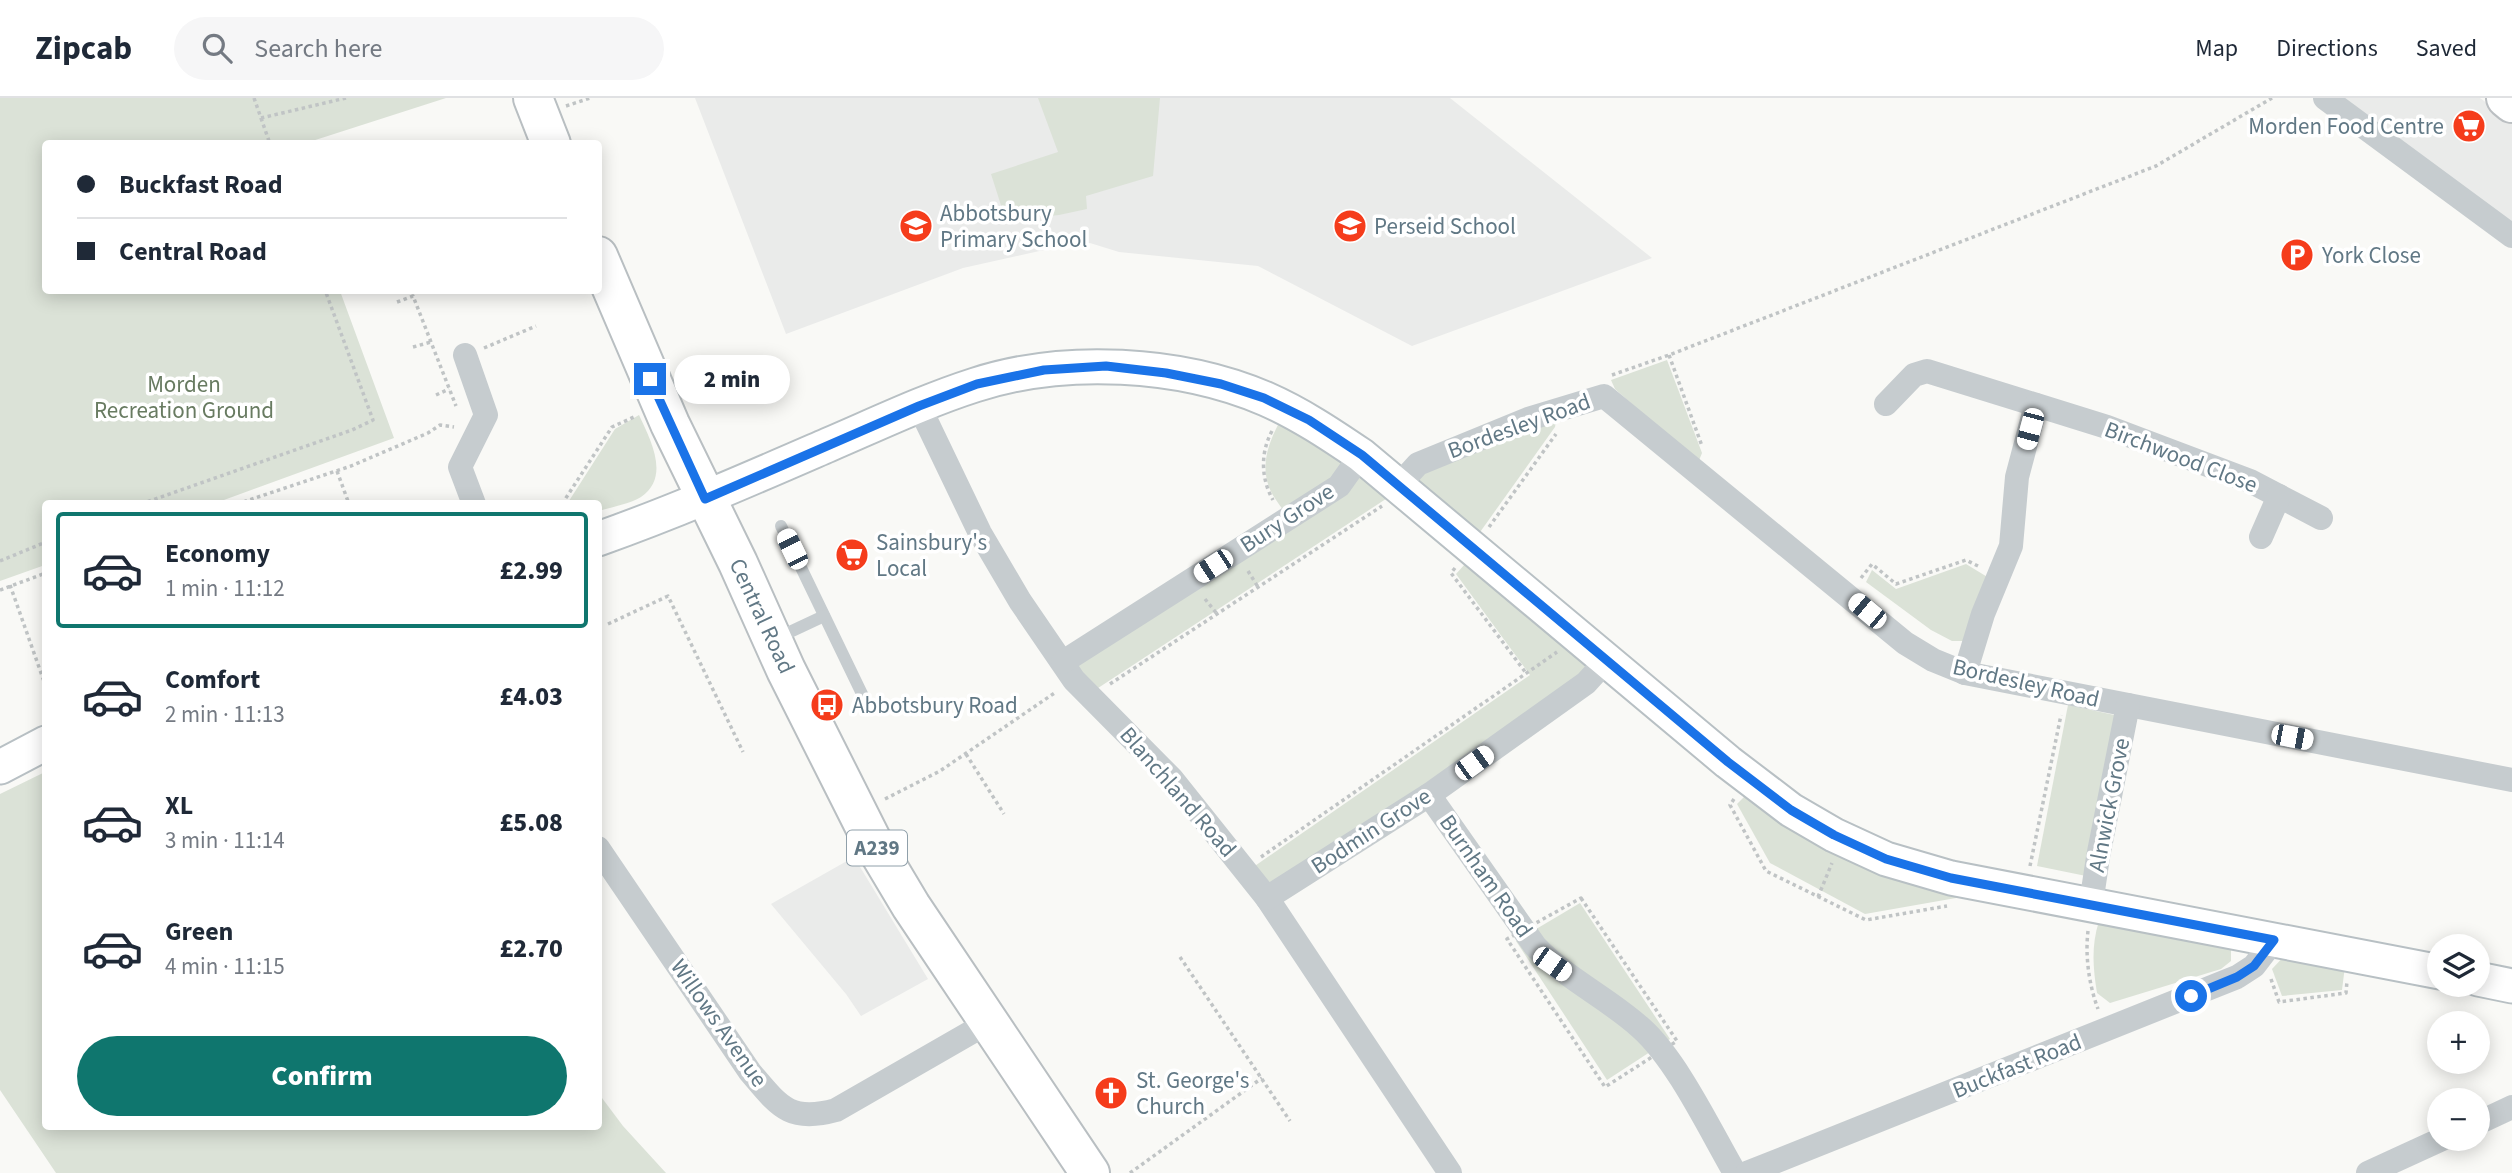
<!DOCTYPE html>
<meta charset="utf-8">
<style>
:root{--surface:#fff;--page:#f6f6f7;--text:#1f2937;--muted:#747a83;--line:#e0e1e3;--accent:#0f766e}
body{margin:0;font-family:"Source Sans 3",sans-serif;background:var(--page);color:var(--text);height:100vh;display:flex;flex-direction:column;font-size:26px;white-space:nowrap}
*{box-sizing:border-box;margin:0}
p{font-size:23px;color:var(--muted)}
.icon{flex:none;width:38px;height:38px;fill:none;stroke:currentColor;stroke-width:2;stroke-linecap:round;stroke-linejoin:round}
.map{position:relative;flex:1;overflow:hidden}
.sheet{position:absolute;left:42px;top:402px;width:560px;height:630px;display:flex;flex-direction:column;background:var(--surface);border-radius:7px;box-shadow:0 4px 18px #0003}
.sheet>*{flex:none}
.guide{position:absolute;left:42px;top:42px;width:560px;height:154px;border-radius:7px;box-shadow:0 4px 18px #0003;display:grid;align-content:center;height:154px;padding:0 35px;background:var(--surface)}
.buttons{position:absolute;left:2427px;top:836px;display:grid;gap:14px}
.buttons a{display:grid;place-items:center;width:63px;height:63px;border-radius:50%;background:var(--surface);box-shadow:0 4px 18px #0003;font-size:35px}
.end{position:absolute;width:32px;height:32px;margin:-16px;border:9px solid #1a73e8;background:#fff;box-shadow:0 0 0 4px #fff}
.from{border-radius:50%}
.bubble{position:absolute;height:49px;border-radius:24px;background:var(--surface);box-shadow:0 4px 18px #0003;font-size:23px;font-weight:800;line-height:49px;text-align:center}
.car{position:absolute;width:21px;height:42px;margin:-21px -10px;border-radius:9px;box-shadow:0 0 5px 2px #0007;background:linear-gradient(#fff 24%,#345 0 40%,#fff 0 76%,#345 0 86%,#fff 0)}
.guide b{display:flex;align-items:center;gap:24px;height:66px;font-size:26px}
.guide b+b{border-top:2px solid var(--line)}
.guide i{width:18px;height:18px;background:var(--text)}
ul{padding:12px 0 0;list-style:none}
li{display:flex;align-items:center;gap:21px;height:116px;margin:0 14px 10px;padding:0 21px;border:4px solid transparent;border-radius:7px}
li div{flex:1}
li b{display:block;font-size:26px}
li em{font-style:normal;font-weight:800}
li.active{border-color:var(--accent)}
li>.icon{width:63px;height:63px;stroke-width:1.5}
.action{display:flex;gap:14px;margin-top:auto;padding:14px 35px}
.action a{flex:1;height:80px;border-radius:42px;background:var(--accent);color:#fff;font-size:28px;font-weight:800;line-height:80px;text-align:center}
header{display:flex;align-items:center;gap:42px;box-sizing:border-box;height:98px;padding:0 35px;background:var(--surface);border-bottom:2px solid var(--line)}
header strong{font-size:33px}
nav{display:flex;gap:38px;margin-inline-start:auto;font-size:24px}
.search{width:490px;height:63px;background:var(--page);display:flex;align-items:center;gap:18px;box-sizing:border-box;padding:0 24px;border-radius:38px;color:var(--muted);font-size:26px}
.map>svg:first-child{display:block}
.built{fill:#eaebea}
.green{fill:#dbe2d7}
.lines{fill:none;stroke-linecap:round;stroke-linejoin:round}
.secondary-casing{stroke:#b8c0c4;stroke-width:37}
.primary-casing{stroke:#b9bfc2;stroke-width:42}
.highway-casing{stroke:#bbbfc2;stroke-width:42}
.path{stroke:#c0c4c5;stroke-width:3.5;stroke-dasharray:3.5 3.5;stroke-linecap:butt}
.lane{stroke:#c6cccf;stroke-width:12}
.street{stroke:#c6cccf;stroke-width:24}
.secondary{stroke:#fff;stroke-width:33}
.primary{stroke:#fff;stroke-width:38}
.highway{stroke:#fff;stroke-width:38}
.route{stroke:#1a73e8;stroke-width:9}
.labels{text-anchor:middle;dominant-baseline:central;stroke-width:7;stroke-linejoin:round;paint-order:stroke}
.shield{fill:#fff;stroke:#90a0aa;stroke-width:2}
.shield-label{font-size:21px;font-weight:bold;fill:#617885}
.poi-label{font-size:23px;fill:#617885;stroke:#fff;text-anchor:start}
.park-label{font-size:23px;fill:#687b61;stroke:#fff}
.street-label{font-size:23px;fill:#617885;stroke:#fff}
</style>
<header>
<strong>Zipcab</strong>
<div class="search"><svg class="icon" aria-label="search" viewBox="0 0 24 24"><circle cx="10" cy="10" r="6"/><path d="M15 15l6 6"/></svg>Search here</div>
<nav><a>Map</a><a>Directions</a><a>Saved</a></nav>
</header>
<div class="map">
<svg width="2512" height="1075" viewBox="0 0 2512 1075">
<rect width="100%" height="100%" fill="#f9f9f6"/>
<!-- built -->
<g class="built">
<path d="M 695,0 L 1450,0 L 1652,160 L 1412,248 L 1258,168 L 1119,154 L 1090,145 L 1053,150 L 963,170 L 786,236 Z"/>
<path d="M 2336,0 L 2480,0 L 2512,24 L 2512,132 Z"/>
<path d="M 854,759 L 928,881 L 861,918 L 846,896 L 771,806 Z"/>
</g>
<!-- green -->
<g class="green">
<path d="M 0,0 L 446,0 L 306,45 L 46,46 L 46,192 L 340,193 L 394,340 L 213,406 L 46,406 L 45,467 L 0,483 Z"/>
<path d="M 1038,0 L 1160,0 L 1153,78 L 1086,98 L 1087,111 L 1059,117 L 1006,123 L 991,76 L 1058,54 Z"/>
<path d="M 1667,262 L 1702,355 L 1698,365 L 1615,291 L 1611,282 Z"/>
<path d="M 1285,314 L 1398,393 L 1092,594 L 1068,565 L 1290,422 C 1284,412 1273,400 1269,389 C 1259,362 1272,337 1285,314 Z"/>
<path d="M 639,317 C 650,341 671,379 641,399 C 630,406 611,409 599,413 L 598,406 L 567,406 L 615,331 Z"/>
<path d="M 1557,317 L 1555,329 L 1473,444 L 1405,387 L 1421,370 Z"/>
<path d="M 1474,456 L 1600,565 L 1267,795 L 1249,772 L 1530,577 L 1456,476 Z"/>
<path d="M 1966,466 L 1989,480 L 1964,543 L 1952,543 L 1931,532 L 1866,484 L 1872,472 L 1896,491 Z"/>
<path d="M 2068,607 L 2119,618 L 2086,778 L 2037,768 Z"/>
<path d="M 45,674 L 46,1029 L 598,1029 L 599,996 L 623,1028 L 666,1075 L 56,1075 L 0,992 L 0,696 Z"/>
<path d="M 1746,697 L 1958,792 L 1956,800 L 1865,816 L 1770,765 L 1737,706 Z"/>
<path d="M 1580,805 L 1670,941 L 1607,982 L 1516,843 Z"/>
<path d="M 2099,823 L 2231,848 L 2231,863 L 2221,871 L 2110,905 L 2097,895 C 2093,870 2091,848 2099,823 Z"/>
<path d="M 2286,856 L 2345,868 L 2342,892 L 2282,898 L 2272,871 Z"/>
</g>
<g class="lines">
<defs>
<g id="secondary">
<path d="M 598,441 C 677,413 752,380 828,347 C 877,326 925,303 975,287 C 1064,258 1180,264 1266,301 C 1300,316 1330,336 1361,357 L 1728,664 L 1791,712 L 1834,737 L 1886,761 L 1951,780 L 2440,874"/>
<path d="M 0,669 L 46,645"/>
<path d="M 2478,881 L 2512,888"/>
</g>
<g id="primary">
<path d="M 533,0 L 551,46"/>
<path d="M 598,158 L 670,326 L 738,465 L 786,572 L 871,741 L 911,808 L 1090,1075"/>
</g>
<path id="highway" d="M 2506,0 L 2512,5"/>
</defs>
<!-- secondary casing -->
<use href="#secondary" class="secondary-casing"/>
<!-- primary casing -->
<use href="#primary" class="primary-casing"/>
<!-- highway casing -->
<use href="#highway" class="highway-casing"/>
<!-- path -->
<g class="path">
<path d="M 254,0 L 261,20 L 346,0"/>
<path d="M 566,8 L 590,0"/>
<path d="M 261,20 L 270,46"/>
<path d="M 397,204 L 413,198 L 456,308"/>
<path d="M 413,249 L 431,244"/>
<path d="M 484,250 L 536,228"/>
<path d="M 1669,257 L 1702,348"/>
<path d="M 1612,277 L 1669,257 L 2156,68 L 2272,0"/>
<path d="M 436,297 L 449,291"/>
<path d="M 1272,333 C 1260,355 1261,381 1273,402"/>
<path d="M 337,373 L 349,406"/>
<path d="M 141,406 L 352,332 L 373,322 L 325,192"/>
<path d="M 237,406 L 351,368 L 428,335 L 440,327 L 454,329"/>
<path d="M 562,406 L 612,329 L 634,319"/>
<path d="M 1489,429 L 1556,336"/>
<path d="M 0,463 L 46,444"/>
<path d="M 1455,470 L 1451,475 L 1526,575"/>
<path d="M 1248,473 L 1258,489"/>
<path d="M 1861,480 L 1872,466 L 1896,486 L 1966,462 L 1978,468"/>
<path d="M 10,487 L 46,589"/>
<path d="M 0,492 L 46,475"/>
<path d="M 1205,501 L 1217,516"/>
<path d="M 608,526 L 668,498 L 743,654"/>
<path d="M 1110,586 L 1382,408"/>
<path d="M 966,656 L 1004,716"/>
<path d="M 885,701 L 940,673 L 1056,594"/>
<path d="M 1734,701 L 1730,707 L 1766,773 L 1866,822 L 1947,808"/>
<path d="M 1261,759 L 1557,554"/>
<path d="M 2030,768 L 2061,617"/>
<path d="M 1818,799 L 1832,765"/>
<path d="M 1581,800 L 1677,943 L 1605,989 L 1507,841 Z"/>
<path d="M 2088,833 C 2085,858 2089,887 2098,911"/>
<path d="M 1180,859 L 1290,1023"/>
<path d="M 2271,881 L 2279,904 L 2346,895 L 2347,883"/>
<path d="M 1130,1075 L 1262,980"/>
</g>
<!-- lane -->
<g class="lane">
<path d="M 781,428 L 864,600"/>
<path d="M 777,540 L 824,518"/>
</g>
<!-- street -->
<g class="street">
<path d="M 2325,0 L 2512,138"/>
<path d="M 465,257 L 486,317 L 460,369 L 474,406"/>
<path d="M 1886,306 L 1914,277 L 1927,273 L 2107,329 L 2250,383 L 2321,420"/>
<path d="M 919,308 L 980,435 L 1020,503 L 1074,582 L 1172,681 L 1267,800 L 1450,1075"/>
<path d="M 1398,388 L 1418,366 L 1528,321 L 1604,298 L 1905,545 L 1933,562 L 1965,575 L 2512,682"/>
<path d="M 2261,439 L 2279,398"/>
<path d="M 1063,564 L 1339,388 L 1361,357"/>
<path d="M 1965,575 L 1983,516 L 2011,448 L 2017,379 L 2036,307"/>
<path d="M 1429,697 L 1535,848 C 1566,881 1608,900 1641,930 C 1677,962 1710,1032 1735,1075"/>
<path d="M 598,750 L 750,974 C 779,1008 789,1025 836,1012 L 989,924"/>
<path d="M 1267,800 L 1429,697 L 1586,585 L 1606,563"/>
<path d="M 2091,806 L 2098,759 L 2128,607"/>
<path d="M 2478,1025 L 2512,1009"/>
<path d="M 1747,1075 L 2237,879 L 2254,868 L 2274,842"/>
<path d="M 2368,1075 L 2442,1041"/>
</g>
<!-- secondary -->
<use href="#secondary" class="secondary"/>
<!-- primary -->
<use href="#primary" class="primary"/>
<!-- highway -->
<use href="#highway" class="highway"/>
</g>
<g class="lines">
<!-- route -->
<path class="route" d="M 650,281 L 705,401 L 919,308 L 977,286 L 1044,272 L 1106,268 L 1166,275 L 1221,286 L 1264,300 L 1309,322 L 1362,357 L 1728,664 L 1791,712 L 1834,737 L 1886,761 L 1951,780 L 2274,842 L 2254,868 L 2237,879 L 2191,898"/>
</g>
<!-- icons -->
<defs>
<symbol id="supermarket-disc" viewBox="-11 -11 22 22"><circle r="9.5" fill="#f53c1b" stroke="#fff"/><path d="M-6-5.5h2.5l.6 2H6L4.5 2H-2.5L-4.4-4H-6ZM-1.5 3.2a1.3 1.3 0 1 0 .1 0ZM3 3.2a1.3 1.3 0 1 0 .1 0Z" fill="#fff"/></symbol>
<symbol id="school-disc" viewBox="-11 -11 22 22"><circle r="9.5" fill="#f53c1b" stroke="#fff"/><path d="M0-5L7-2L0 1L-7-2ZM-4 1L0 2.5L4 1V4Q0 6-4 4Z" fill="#fff"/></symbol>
<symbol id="parking-disc" viewBox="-11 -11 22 22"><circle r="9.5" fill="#f53c1b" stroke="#fff"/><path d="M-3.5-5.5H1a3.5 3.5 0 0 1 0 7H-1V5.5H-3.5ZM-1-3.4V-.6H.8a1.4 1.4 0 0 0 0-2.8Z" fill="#fff"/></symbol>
<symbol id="bus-disc" viewBox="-11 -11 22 22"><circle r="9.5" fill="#f53c1b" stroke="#fff"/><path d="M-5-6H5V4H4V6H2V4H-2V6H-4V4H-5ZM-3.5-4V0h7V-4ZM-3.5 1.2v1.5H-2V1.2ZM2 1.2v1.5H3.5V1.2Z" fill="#fff"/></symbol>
<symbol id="church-disc" viewBox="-11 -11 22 22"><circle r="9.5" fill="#f53c1b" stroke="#fff"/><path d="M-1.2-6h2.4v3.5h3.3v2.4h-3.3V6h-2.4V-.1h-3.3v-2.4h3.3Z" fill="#fff"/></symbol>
</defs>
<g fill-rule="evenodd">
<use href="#supermarket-disc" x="2450" y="9" width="38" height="38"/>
<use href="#school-disc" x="897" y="109" width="38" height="38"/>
<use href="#school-disc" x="1331" y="109" width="38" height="38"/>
<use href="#parking-disc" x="2278" y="138" width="38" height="38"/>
<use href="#supermarket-disc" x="833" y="438" width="38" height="38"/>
<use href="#bus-disc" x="808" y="588" width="38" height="38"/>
<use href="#church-disc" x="1092" y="976" width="38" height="38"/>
</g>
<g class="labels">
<!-- shield labels -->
<rect class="shield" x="847" y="732.5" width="60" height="35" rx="5"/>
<g class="shield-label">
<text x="877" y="750">A239</text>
</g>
<!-- poi labels -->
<g class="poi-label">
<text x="2444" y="28" text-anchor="end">Morden Food Centre</text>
<text x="940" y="115">Abbotsbury<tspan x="940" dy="26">Primary School</tspan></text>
<text x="1374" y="128">Perseid School</text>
<text x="2322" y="157">York Close</text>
<text x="876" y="444">Sainsbury's<tspan x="876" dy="26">Local</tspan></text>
<text x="852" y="607">Abbotsbury Road</text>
<text x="1136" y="982">St. George's<tspan x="1136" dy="26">Church</tspan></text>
</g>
<!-- park labels -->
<g class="park-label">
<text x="184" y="286">Morden<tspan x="184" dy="26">Recreation Ground</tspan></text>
</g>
<!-- street labels -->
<g class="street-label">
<text transform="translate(1519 328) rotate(-20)">Bordesley Road</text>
<text transform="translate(2181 359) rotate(21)">Birchwood Close</text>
<text transform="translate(1287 420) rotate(-33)">Bury Grove</text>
<text transform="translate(762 518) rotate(65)">Central Road</text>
<text transform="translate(2026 585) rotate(13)">Bordesley Road</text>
<text transform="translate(1178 694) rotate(49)">Blanchland Road</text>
<text transform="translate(2109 707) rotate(-79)">Alnwick Grove</text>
<text transform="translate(1371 733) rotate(-33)">Bodmin Grove</text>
<text transform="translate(1486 778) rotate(55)">Burnham Road</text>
<text transform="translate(719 925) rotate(55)">Willows Avenue</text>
<text transform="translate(2017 968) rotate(-22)">Buckfast Road</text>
</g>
</g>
</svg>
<div class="buttons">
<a><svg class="icon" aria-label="layers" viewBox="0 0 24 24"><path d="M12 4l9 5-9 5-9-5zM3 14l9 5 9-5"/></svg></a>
<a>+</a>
<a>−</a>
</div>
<i class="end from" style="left:2191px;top:898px"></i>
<i class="end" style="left:650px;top:281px"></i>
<div class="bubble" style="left:674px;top:257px;width:116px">2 min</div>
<i class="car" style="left:2030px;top:331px;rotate:195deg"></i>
<i class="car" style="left:792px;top:451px;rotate:334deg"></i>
<i class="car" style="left:1213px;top:468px;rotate:237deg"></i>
<i class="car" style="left:1867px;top:513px;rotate:310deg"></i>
<i class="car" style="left:2292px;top:639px;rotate:101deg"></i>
<i class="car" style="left:1474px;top:665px;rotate:54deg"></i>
<i class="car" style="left:1552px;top:866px;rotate:125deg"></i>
<div class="guide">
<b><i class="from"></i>Buckfast Road</b>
<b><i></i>Central Road</b>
</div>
<section class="sheet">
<ul>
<li class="active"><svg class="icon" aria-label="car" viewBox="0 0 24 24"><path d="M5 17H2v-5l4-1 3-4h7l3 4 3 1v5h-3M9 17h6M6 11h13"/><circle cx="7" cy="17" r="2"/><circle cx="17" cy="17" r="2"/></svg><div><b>Economy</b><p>1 min · 11:12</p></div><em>£2.99</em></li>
<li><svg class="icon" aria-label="car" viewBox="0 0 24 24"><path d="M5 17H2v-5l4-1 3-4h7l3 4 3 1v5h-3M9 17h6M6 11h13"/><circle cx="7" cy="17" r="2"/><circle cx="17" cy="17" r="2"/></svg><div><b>Comfort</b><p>2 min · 11:13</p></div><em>£4.03</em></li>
<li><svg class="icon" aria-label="car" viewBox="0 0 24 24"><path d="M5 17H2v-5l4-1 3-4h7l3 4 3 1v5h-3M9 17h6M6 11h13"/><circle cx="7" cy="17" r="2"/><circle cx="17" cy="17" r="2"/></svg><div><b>XL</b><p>3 min · 11:14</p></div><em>£5.08</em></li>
<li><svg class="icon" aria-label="car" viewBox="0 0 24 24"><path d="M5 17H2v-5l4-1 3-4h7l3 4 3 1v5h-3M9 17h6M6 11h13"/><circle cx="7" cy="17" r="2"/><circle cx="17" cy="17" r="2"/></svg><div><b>Green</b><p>4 min · 11:15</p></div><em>£2.70</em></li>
</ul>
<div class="action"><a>Confirm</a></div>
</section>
</div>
